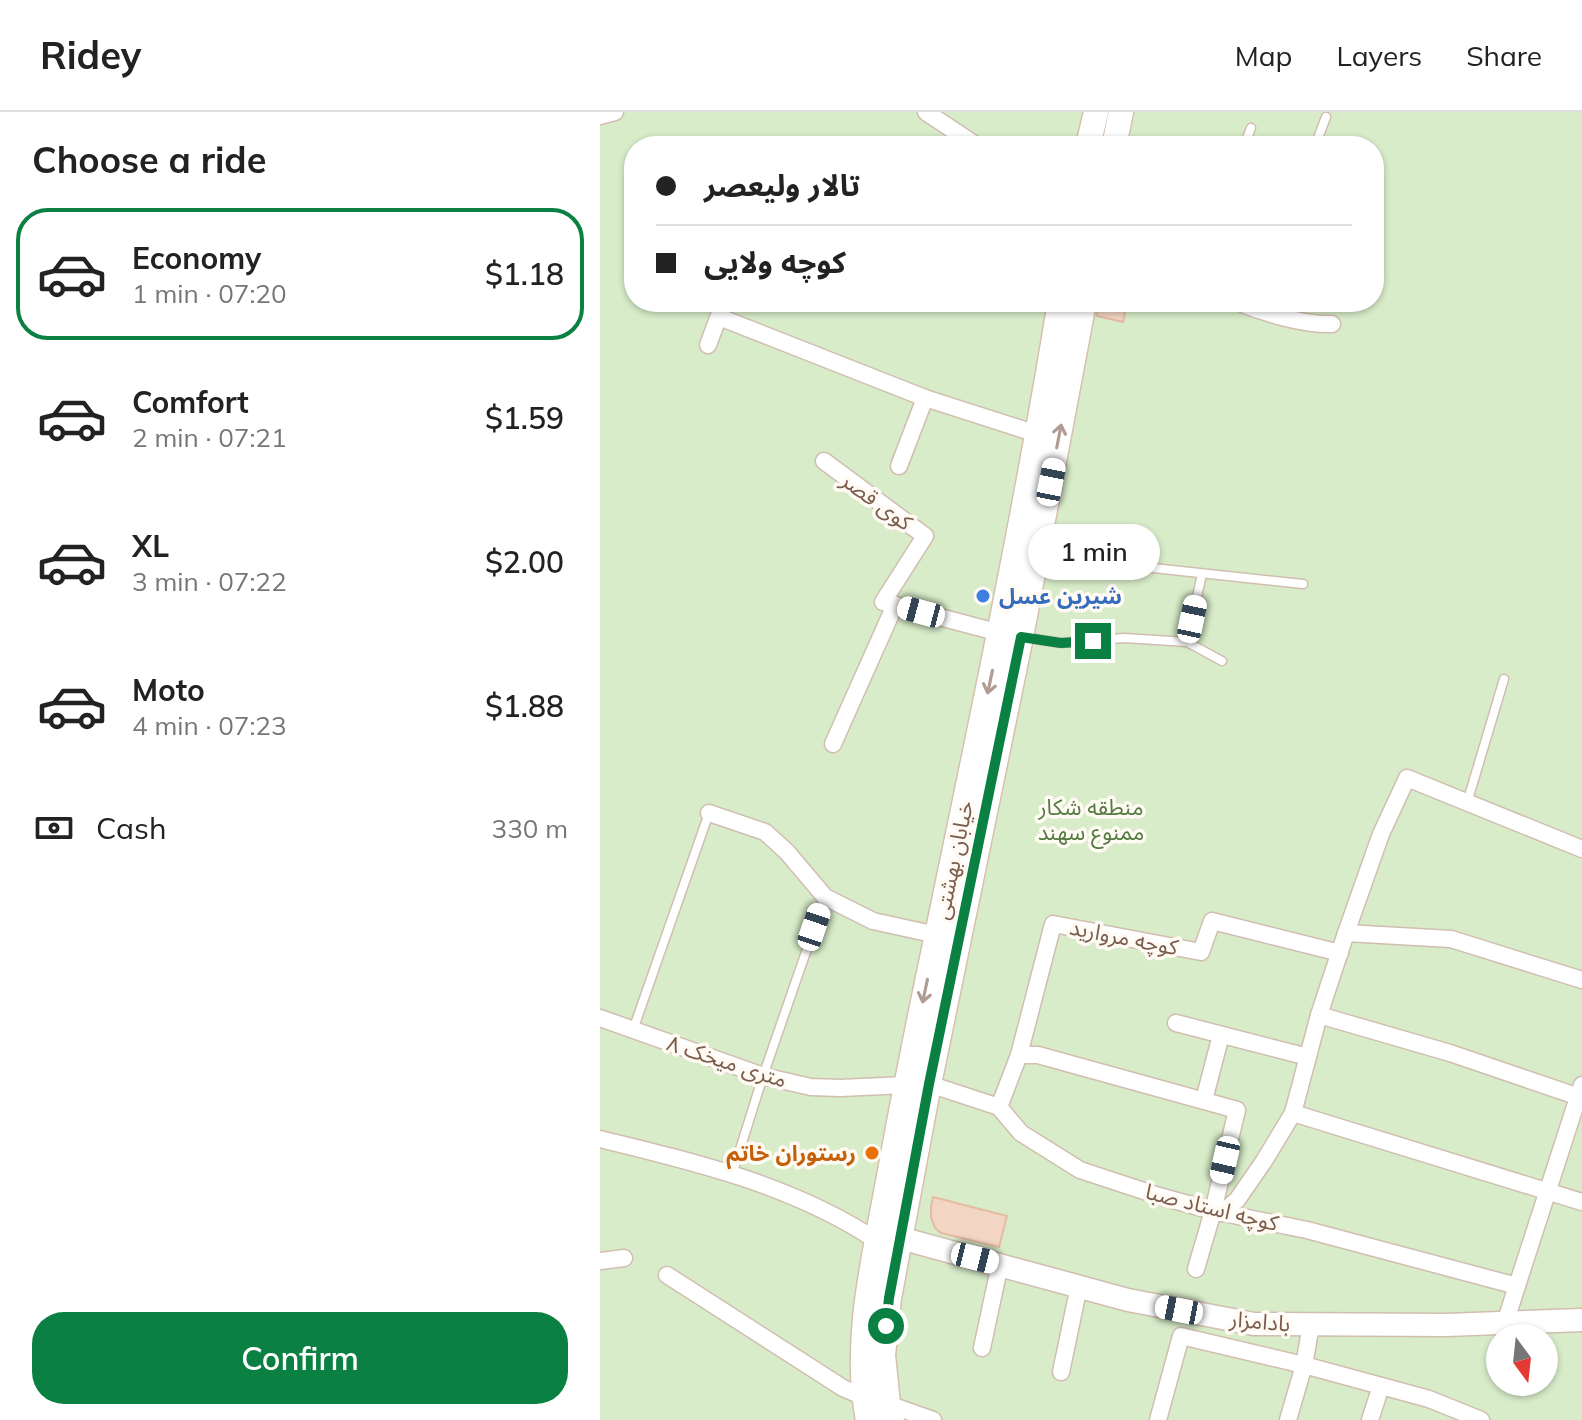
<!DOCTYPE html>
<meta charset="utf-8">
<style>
:root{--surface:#fff;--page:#f2f2f2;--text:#222;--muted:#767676;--line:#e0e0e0;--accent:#0b8043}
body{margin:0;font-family:Mulish,"Noto Sans Arabic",sans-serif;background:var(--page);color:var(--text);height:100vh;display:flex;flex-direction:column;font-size:30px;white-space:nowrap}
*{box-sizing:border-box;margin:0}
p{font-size:26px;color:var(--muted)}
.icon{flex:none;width:44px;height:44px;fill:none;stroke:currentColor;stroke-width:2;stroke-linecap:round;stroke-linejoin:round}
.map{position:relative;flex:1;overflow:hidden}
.sheet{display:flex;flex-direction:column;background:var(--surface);width:600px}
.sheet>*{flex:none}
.banner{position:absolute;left:24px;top:24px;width:760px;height:176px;border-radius:32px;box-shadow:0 2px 6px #0004;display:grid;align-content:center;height:176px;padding:0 32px;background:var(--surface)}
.needle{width:52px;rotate:165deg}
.fabs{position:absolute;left:886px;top:1212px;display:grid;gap:16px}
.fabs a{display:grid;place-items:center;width:72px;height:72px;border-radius:50%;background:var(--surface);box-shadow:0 2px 6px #0004;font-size:40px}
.end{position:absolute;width:36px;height:36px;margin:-18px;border:10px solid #0b8043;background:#fff;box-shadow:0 0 0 4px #fff}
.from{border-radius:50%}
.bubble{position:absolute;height:56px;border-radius:28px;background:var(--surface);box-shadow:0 2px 6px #0004;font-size:26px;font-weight:600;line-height:56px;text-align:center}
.car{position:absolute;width:24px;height:48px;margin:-24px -12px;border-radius:10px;box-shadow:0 0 6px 2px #0007;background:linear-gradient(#fff 24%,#345 0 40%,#fff 0 76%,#345 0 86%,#fff 0)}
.banner b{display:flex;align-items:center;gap:28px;height:76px;font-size:30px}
.banner b+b{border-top:2px solid var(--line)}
.banner i{width:20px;height:20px;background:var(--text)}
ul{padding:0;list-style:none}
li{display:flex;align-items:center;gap:24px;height:132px;margin:0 16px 12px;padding:0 16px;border:4px solid transparent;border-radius:32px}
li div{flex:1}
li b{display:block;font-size:30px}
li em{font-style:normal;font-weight:600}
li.current{border-color:var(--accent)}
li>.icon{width:72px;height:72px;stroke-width:1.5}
h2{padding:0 32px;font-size:36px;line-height:96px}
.pay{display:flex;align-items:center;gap:20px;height:88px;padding:0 32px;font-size:30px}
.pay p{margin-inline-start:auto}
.action{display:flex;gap:16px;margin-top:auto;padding:16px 32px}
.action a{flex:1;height:92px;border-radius:32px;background:var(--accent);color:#fff;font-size:32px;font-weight:600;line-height:92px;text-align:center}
header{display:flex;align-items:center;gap:48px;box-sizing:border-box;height:112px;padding:0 40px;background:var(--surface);border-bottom:2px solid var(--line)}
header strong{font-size:38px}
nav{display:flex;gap:44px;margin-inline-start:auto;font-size:28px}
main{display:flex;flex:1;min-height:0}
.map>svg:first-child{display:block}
.green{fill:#d8ecc9;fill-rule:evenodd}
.building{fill:#f3d5c3;stroke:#e6bba3;stroke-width:2}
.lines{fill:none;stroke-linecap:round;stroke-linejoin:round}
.service-casing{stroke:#d1beb0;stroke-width:11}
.minor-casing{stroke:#d1beb0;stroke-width:19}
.tertiary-casing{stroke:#d1beb0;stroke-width:25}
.secondary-casing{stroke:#d6c0b0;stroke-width:27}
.service{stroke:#fff;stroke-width:8}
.minor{stroke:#fff;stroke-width:16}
.tertiary{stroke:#fff;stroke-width:22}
.secondary{stroke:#fff;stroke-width:24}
.oneway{stroke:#af9d94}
.route{stroke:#0b8043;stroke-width:10}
.shop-dot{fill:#3f7fe0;stroke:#fffaf3;stroke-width:3}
.food-dot{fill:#e8710a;stroke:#fffaf3;stroke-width:3}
.labels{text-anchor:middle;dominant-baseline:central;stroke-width:7;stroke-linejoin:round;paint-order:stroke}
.street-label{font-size:22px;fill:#7a5c4d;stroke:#fffaf3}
.shop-label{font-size:22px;font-weight:bold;fill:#366cbe;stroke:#fffaf3;text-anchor:start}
.park-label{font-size:22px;fill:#537a41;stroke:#fffaf3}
.food-label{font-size:22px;font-weight:bold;fill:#c56008;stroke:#fffaf3;text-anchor:end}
</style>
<header>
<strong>Ridey</strong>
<nav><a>Map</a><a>Layers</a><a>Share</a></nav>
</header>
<main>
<section class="sheet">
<h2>Choose a ride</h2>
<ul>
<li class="current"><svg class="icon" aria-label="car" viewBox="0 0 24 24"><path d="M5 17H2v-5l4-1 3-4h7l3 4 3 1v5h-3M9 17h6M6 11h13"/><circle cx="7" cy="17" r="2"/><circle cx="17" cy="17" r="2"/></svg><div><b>Economy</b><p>1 min · 07:20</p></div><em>$1.18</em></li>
<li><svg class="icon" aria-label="car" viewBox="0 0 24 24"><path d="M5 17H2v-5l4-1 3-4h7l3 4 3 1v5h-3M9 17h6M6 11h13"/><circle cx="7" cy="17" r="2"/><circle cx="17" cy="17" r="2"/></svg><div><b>Comfort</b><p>2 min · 07:21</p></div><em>$1.59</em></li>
<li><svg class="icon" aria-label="car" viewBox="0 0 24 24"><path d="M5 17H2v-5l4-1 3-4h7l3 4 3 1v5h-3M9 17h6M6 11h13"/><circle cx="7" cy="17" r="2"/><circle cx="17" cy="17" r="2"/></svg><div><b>XL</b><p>3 min · 07:22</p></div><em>$2.00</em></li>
<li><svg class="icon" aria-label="car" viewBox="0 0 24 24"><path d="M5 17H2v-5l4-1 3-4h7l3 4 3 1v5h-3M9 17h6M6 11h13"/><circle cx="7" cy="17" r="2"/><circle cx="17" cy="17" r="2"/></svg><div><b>Moto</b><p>4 min · 07:23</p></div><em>$1.88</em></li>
</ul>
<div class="pay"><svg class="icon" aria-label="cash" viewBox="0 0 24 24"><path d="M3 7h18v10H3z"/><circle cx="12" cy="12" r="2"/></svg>Cash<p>330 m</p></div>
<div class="action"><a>Confirm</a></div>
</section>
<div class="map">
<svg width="982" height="1308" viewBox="0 0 982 1308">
<rect width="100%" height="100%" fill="#fdf6ec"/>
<!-- green -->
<path class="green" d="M 0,0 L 982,0 L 982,1308 L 0,1308 ZM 34,34 L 774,34 L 774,190 L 34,190 ZM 900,1226 L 944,1226 L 944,1270 L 900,1270 Z"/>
<!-- building -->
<g class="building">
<path d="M 499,190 L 527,190 L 523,210 L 497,204 Z"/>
<path d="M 333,1085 L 407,1104 L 399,1135 L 341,1121 L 335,1116 L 331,1105 L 331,1095 Z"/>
</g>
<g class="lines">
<defs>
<g id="service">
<path d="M 644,34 L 651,16"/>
<path d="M 715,34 L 726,5"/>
<path d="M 553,456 L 703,472"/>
<path d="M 422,525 L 461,531 L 524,526 L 587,530 L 622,549"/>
<path d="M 587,530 L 602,462"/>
<path d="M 867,691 L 904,567"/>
<path d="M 33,918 L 109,701"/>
<path d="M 132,1063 L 163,964 L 225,785"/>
</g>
<g id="minor">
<path d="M 326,0 L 377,34"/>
<path d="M 0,4 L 15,0"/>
<path d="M 637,190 C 664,201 703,213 732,212"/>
<path d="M 119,205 L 325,286 L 437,322"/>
<path d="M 108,233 L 124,190"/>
<path d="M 224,349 L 325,424 L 283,490 L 400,521"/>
<path d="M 299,354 L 325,286"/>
<path d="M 233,632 L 295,493"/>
<path d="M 109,701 L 165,720 L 187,740 L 225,785 L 273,809 L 337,823"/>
<path d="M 746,821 L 851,827 L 982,868"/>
<path d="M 719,903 L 850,941 L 982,986"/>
<path d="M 0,906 L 163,964 L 211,975 L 240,976 L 306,973"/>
<path d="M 576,911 L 708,945"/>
<path d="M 419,943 L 453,812 L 601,840 L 612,809 L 740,841"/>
<path d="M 329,972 L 399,995 L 421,1021 L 480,1058 L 559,1084 L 613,1099 L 707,1118 L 917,1174"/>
<path d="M 604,988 L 621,923"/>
<path d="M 399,995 L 419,943 L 438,943 L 637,998 L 613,1099 L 596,1157"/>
<path d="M 693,1001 L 982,1090"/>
<path d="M 0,1027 C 95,1050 195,1074 277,1129"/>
<path d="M 622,1101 L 637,1088 L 664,1049 L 693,1001 L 719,903 L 746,821 L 781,722 L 807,666 L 982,737"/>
<path d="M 0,1149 L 24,1146"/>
<path d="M 67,1163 L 243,1276 L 264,1285"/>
<path d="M 905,1211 L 982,973"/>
<path d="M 382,1236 L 400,1152"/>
<path d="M 461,1260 L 479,1174"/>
<path d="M 288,1292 L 333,1308"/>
<path d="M 558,1308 L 581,1224 L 704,1253 L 829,1287 L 881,1308"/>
<path d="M 688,1308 L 704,1253 L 711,1213"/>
<path d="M 770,1308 L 781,1274"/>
</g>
<path id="tertiary" d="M 300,1126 L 528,1188 L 654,1212 L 846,1213 L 982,1208"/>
<g id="secondary">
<path d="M 488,34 L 496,0"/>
<path d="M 514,34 L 521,0"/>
<path d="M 268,1308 C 254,1234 271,1159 285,1086 C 297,1019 310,952 324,885 C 372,654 422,423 460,190"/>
<path d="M 292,1308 L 288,1292 L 283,1243 L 289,1186 L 329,972 L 421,525 L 484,190"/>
</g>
</defs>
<!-- service casing -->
<use href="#service" class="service-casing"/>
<!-- minor casing -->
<use href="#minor" class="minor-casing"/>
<!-- tertiary casing -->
<use href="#tertiary" class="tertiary-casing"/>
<!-- secondary casing -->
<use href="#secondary" class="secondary-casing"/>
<!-- service -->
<use href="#service" class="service"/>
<!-- minor -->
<use href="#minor" class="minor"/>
<!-- tertiary -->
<use href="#tertiary" class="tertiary"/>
<!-- secondary -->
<use href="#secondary" class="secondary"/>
</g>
<!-- one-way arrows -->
<defs><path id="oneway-shaft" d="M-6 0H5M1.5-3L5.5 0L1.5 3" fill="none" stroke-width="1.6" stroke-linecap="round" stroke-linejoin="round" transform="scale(2)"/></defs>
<g class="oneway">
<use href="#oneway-shaft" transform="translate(459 324) rotate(-79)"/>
<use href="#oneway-shaft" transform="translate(390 570) rotate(102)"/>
<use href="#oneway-shaft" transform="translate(325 879) rotate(102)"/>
</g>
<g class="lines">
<!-- route -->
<path class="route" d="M 286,1214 L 289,1186 L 329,972 L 421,525 L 461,531 L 493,529"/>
</g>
<!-- markers -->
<circle class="shop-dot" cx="383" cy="484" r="8"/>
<circle class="food-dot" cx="272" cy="1041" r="8"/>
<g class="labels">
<!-- street labels -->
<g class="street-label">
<text transform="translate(277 389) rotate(36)">کوی قصر</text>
<text transform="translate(353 748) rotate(-78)">خیابان بهشتی</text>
<text transform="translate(524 825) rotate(11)">کوچه مروارید</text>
<text transform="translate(127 949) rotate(18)">۸ متری میخک</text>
<text transform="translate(612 1095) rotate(14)">کوچه استاد صبا</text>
<text transform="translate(660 1209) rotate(5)">بادامزار</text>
</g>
<!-- shop labels -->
<g class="shop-label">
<text x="399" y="484">شیرین عسل</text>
</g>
<!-- park labels -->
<g class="park-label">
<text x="491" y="695">منطقه شکار<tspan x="491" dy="25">ممنوع سهند</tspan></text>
</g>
<!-- food labels -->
<g class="food-label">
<text x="256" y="1041">رستوران خاتم</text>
</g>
</g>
</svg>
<div class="fabs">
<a><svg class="needle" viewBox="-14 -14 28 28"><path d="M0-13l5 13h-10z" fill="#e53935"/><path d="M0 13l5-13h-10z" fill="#767676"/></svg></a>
</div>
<i class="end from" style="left:286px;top:1214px"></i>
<i class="end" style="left:493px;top:529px"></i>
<div class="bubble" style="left:428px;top:412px;width:132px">1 min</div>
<i class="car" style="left:451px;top:370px;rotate:11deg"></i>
<i class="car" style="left:321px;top:500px;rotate:285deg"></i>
<i class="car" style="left:592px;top:507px;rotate:12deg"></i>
<i class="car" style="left:214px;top:815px;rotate:19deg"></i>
<i class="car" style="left:625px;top:1048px;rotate:193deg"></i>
<i class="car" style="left:375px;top:1146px;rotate:104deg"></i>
<i class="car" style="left:579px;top:1198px;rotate:281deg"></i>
<div class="banner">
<b><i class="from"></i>تالار ولیعصر</b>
<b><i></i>کوچه ولایی</b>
</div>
</div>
</main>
